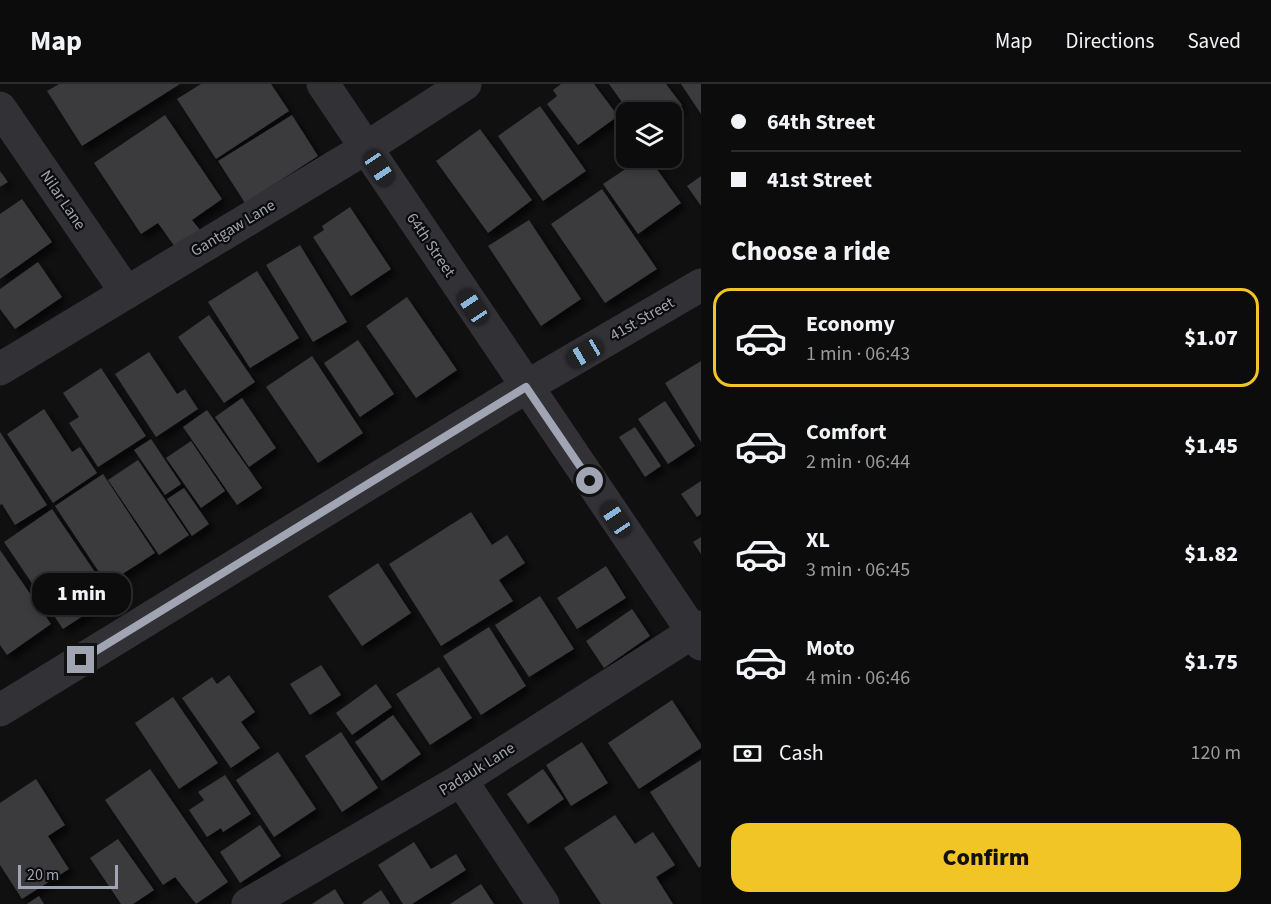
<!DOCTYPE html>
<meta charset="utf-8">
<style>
:root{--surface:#0c0c0d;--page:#1a1a1b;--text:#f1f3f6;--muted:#9a9b9d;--line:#2c2c2e;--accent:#f2c527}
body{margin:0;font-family:"Source Sans 3",sans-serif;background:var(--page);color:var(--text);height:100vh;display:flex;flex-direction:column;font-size:22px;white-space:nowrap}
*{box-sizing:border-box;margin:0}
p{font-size:20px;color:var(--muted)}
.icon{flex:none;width:33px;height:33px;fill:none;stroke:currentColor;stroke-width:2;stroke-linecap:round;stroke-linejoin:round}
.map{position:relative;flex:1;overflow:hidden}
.details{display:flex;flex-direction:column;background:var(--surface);width:570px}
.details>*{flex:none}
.guide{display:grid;align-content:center;height:132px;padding:0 30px;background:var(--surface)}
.controls{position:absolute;left:616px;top:18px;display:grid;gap:12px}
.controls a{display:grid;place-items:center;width:66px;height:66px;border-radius:12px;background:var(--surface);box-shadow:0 3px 9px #0003,0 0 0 2px var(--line);font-size:30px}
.scale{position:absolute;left:18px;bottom:15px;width:100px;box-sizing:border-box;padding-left:6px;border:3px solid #a1a4b2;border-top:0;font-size:16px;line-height:21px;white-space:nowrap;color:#a1a4b2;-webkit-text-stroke:4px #0b0b0c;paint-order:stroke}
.end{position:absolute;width:27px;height:27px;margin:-14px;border:8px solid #a1a4b2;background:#111;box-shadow:0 0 0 3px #111}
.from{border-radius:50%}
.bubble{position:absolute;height:42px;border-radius:18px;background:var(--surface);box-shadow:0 3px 9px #0003,0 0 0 2px var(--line);font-size:20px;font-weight:800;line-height:42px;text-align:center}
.car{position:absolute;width:18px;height:36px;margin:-18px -9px;border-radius:8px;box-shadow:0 0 4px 2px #0007;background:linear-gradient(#222 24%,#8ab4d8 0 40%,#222 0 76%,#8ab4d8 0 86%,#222 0)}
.guide b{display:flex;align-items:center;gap:21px;height:57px;font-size:22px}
.guide b+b{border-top:2px solid var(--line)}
.guide i{width:15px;height:15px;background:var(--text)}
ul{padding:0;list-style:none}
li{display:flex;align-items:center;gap:18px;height:99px;margin:0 12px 9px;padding:0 18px;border:3px solid transparent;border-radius:18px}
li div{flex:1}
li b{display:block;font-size:22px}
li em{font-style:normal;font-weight:800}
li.selected{border-color:var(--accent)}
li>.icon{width:54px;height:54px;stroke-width:1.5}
h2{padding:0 30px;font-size:27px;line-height:72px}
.pay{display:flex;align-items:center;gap:15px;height:66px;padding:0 30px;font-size:22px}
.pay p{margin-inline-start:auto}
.action{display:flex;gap:12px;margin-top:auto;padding:12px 30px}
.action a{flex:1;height:69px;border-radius:18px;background:var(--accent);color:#111;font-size:24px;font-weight:800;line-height:69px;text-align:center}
header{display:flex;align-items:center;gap:36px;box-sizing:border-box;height:84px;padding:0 30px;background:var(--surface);border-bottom:2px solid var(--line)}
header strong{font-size:28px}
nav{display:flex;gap:33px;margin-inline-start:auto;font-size:21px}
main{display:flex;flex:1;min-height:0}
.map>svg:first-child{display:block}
.building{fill:#3a3a3e;filter:url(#shadow)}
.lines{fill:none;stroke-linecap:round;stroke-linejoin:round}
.street{stroke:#313136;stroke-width:33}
.route{stroke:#a1a4b2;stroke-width:8}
.labels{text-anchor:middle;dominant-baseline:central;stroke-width:4.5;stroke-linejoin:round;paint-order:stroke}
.street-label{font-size:16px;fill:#a1a4b2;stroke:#0b0b0c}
</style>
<header>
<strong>Map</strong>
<nav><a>Map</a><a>Directions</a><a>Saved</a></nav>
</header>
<main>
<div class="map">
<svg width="701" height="820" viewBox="0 0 701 820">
<defs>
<filter id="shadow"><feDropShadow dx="5.5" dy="5.5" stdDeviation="3" flood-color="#0009"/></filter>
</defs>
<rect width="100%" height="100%" fill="#101011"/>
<!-- building -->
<g class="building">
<path d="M 59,0 L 180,0 L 82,62 L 47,7 Z"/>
<path d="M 201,0 L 271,0 L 289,27 L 216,75 L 177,15 Z"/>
<path d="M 561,0 L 594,0 L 618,32 L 578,61 L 547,20 L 557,12 L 553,6 Z"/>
<path d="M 609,0 L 666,0 L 682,21 L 672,28 L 629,28 Z"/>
<path d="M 681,0 L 701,0 L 701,30 Z"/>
<path d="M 540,22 L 586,87 L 543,117 L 498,52 Z"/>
<path d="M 165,31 L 222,115 L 192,136 L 200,146 L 175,163 L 158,139 L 141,150 L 94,79 Z"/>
<path d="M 292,31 L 318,72 L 245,119 L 218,77 Z"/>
<path d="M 480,45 L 532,116 L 488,149 L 436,77 Z"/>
<path d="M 642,74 L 649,74 L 681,119 L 638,150 L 603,100 Z"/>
<path d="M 0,87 L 8,98 L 0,103 Z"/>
<path d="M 701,92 L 701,122 L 687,102 Z"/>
<path d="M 602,105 L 657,185 L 605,219 L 551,140 Z"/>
<path d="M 22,115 L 52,158 L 0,195 L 0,130 Z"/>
<path d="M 350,123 L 391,185 L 351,212 L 313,153 L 324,146 L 322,142 Z"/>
<path d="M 529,136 L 581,215 L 541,242 L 488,162 Z"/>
<path d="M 300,161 L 347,238 L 313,258 L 266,181 Z"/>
<path d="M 38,178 L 62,213 L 15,245 L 0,225 L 0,205 Z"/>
<path d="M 257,187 L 299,254 L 250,284 L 208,218 Z"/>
<path d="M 407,213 L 457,286 L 416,314 L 366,242 Z"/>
<path d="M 209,231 L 255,298 L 224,319 L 178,253 Z"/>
<path d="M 358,256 L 394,310 L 360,333 L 324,279 Z"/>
<path d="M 149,268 L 177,310 L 185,305 L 198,325 L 156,353 L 115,290 Z"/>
<path d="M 312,272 L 363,349 L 318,379 L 266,303 Z"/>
<path d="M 701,277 L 701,358 L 665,299 Z"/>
<path d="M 101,284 L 146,352 L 98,383 L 69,339 L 79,333 L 63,309 Z"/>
<path d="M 242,314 L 276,364 L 249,383 L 215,333 Z"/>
<path d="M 665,317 L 695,362 L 668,380 L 638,335 Z"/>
<path d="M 44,325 L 72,368 L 80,363 L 97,389 L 53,419 L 7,350 Z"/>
<path d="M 207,326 L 262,404 L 237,421 L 183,343 Z"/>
<path d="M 635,343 L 661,382 L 645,393 L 619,353 Z"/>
<path d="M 0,348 L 47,421 L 15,441 L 2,420 L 0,421 Z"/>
<path d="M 151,355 L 181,400 L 165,411 L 134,366 Z"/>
<path d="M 191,357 L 225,407 L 201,424 L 166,374 Z"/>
<path d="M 138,376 L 189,451 L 159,471 L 108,396 Z"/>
<path d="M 103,390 L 155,469 L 107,500 L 55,422 Z"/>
<path d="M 701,397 L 701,430 L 697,433 L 681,410 Z"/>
<path d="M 184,404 L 209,440 L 192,452 L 167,415 Z"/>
<path d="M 52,425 L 112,513 L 63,545 L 4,458 Z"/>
<path d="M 471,428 L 492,461 L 507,451 L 525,479 L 499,496 L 513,517 L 441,562 L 389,480 Z"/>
<path d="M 701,453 L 701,470 L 693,458 Z"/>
<path d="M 0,466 L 51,540 L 7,571 L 0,561 Z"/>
<path d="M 378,479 L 411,529 L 362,562 L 328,512 Z"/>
<path d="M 606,482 L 626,514 L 577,545 L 557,514 Z"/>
<path d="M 540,512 L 574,565 L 529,593 L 495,541 Z"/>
<path d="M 632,525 L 650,552 L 604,584 L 586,557 Z"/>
<path d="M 489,543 L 526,602 L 481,631 L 443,572 Z"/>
<path d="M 321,581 L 341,611 L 310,631 L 290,600 Z"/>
<path d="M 439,583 L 472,634 L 430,661 L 396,610 Z"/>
<path d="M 229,591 L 255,628 L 241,638 L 260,664 L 231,684 L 182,614 L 212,593 L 217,600 Z"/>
<path d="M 376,600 L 392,623 L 352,651 L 336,629 Z"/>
<path d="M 173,613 L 218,679 L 179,705 L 135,639 Z"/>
<path d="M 672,616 L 701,660 L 701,664 L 639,705 L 608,659 Z"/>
<path d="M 393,631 L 421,670 L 382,697 L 355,658 Z"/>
<path d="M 341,648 L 378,704 L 342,728 L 305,672 Z"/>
<path d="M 582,658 L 608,699 L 571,722 L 546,681 Z"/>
<path d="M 278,668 L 316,725 L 274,753 L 236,696 Z"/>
<path d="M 701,676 L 701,782 L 699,784 L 650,708 Z"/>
<path d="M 150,685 L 228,798 L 196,820 L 175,793 L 163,801 L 105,716 Z"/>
<path d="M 543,685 L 564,715 L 528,740 L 507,710 Z"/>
<path d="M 225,691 L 251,730 L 223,748 L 221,744 L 207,753 L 189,726 L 204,716 L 198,708 Z"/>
<path d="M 36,695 L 65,741 L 48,752 L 69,785 L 22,815 L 0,781 L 0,719 Z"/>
<path d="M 615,731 L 635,760 L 653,748 L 675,781 L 656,793 L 673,820 L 601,820 L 564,764 Z"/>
<path d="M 260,741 L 281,772 L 240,799 L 220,768 Z"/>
<path d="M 118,755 L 154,806 L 133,820 L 121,820 L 90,774 Z"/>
<path d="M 414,758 L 431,785 L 456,770 L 466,786 L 412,820 L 403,820 L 378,781 Z"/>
<path d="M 481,800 L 494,820 L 450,820 Z"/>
<path d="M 335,805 L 344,820 L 312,820 L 324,812 Z"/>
<path d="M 381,806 L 390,820 L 363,820 L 362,819 Z"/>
<path d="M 39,812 L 44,820 L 27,820 Z"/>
</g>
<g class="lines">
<!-- street -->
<g class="street">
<path d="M 323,0 L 701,560"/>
<path d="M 0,24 L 126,208"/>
<path d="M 0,285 L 366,64 L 465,0"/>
<path d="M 0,626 L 526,303 L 701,201"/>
<path d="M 461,696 L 543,820"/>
<path d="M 248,820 L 461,696 L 701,543"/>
</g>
</g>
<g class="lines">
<!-- route -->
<path class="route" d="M 81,576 L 526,303 L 590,397"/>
</g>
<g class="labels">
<!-- street labels -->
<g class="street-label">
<text transform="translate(63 116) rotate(56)">Nilar Lane</text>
<text transform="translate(233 144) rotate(-31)">Gantgaw Lane</text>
<text transform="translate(431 161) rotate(56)">64th Street</text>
<text transform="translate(642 235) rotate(-30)">41st Street</text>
<text transform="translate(477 685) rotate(-32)">Padauk Lane</text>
</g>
</g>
</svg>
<div class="controls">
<a><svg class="icon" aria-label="layers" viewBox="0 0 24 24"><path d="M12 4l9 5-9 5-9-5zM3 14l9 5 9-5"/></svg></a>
</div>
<div class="scale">20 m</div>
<i class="end from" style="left:590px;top:397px"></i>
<i class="end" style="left:81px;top:576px"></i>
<div class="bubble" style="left:32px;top:489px;width:99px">1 min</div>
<i class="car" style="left:379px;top:84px;rotate:146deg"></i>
<i class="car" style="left:473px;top:223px;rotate:326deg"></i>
<i class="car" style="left:585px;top:269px;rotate:240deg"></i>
<i class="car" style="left:616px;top:435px;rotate:326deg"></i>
</div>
<section class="details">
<div class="guide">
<b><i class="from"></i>64th Street</b>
<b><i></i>41st Street</b>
</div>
<h2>Choose a ride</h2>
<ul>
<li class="selected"><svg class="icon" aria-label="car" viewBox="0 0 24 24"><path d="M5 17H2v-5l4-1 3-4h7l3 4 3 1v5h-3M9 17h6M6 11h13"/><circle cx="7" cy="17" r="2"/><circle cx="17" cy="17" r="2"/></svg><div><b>Economy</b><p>1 min · 06:43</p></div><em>$1.07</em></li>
<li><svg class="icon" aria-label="car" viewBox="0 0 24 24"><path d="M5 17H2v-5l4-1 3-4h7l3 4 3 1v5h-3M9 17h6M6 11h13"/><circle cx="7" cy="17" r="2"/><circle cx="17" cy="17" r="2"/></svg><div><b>Comfort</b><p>2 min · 06:44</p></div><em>$1.45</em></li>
<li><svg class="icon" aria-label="car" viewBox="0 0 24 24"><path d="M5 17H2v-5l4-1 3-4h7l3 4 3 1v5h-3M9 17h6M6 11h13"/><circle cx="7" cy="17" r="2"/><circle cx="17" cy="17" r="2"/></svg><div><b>XL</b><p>3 min · 06:45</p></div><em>$1.82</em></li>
<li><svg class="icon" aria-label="car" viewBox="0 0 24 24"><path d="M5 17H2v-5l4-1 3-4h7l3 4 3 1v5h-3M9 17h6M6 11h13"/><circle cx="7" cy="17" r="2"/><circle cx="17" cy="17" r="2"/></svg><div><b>Moto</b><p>4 min · 06:46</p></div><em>$1.75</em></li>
</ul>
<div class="pay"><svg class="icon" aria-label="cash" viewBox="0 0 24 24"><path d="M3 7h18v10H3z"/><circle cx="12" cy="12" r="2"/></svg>Cash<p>120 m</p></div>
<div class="action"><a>Confirm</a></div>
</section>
</main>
